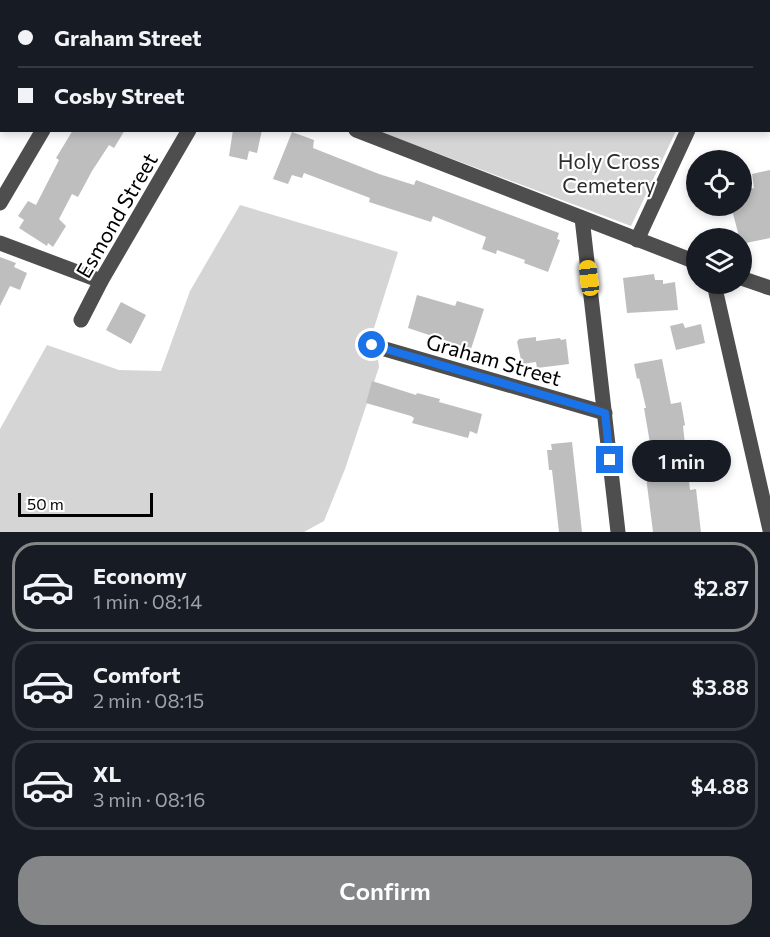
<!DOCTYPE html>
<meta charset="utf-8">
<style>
:root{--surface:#171b24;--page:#242831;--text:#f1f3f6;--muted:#9ea1a6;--line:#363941;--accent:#858687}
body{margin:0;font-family:Commissioner,sans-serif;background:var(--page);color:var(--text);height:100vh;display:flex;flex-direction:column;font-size:22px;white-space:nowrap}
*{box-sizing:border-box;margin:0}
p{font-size:20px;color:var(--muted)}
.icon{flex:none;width:33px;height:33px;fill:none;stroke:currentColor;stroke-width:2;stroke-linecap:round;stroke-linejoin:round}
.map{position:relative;height:532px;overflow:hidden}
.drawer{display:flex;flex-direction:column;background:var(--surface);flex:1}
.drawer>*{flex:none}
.top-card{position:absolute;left:0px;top:0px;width:771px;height:132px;box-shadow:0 3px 9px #0003;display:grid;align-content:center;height:132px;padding:0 18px;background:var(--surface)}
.buttons{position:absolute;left:686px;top:150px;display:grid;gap:12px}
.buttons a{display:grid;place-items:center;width:66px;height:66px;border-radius:50%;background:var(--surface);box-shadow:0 3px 9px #0003;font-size:30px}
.scale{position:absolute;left:18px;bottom:15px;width:135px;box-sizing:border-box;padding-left:6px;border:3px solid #000;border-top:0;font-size:16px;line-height:21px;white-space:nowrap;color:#000;-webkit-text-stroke:4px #fff;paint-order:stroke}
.end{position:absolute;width:27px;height:27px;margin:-14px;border:8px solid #1a73e8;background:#fff;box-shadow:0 0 0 3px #fff}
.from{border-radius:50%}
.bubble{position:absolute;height:42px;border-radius:21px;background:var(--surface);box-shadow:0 3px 9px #0003;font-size:20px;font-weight:600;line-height:42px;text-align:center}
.car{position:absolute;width:18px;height:36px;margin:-18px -9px;border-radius:8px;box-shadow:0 0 4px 2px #0007;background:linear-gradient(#f5c518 24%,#345 0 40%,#f5c518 0 76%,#345 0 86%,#f5c518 0)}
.top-card b{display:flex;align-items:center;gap:21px;height:57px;font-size:22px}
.top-card b+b{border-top:2px solid var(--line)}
.top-card i{width:15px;height:15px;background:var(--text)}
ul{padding:10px 0 0;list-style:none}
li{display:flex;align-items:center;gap:18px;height:90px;margin:0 12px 9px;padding:0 6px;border:3px solid var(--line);border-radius:24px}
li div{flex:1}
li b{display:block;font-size:22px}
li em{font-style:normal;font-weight:600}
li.current{border-color:var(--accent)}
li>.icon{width:54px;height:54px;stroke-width:1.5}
.button{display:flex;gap:12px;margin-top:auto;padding:12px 18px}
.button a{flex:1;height:69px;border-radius:24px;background:var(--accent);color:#fff;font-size:24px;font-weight:600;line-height:69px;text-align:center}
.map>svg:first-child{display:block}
.green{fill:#d5d5d5}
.building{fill:#bebebe}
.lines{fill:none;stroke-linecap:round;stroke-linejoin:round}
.minor{stroke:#4e4e4e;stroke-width:15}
.route{stroke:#1a73e8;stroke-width:8}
.labels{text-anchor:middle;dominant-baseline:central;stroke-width:4.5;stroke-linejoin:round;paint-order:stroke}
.park-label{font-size:21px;fill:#2c2c2c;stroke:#fff}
.street-label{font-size:21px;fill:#000;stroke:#fff}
</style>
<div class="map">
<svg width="770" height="532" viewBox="0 0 770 532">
<rect width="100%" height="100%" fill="#fff"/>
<!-- green -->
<g class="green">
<path d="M 129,0 L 645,0 L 128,1 Z"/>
<path d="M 378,131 L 676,131 L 631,226 Z"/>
<path d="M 240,205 L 398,252 L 374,328 L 379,367 L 345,469 L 324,521 L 304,532 L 0,532 L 0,429 L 47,345 L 119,370 L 161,371 L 190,291 Z"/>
</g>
<!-- building -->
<g class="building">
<path d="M 73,130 L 125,130 L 114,148 L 109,145 L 92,171 L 78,197 L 72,194 L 59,219 L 66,226 L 53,247 L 48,243 L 47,246 L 19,228 L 24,220 L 18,216 L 28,201 L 36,205 L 59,160 L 56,158 Z"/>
<path d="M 233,130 L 262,130 L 257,153 L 249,151 L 247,160 L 229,156 Z"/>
<path d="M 292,132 L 314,140 L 313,148 L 379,174 L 414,185 L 416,180 L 559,233 L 557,239 L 560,240 L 548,272 L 524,263 L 525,260 L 497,250 L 496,254 L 482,249 L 486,237 L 433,216 L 431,222 L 369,202 L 370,198 L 304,173 L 302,178 L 292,175 L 288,184 L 273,179 Z"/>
<path d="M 770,170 L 770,238 L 741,244 L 731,206 L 741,206 L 741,191 L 754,188 L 752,174 Z"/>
<path d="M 0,257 L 16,263 L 14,267 L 27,273 L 20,290 L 10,286 L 0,306 Z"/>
<path d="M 654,274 L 655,280 L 663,280 L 663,284 L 675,282 L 678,310 L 627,313 L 623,278 Z"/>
<path d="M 417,295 L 455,306 L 457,301 L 484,309 L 471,349 L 408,328 Z"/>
<path d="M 121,302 L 146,315 L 131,344 L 106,330 Z"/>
<path d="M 683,323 L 685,328 L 701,324 L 705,343 L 676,350 L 670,326 Z"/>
<path d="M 536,337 L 536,341 L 560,338 L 561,340 L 566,339 L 569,364 L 537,368 L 536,362 L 522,364 L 517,342 L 519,339 Z"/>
<path d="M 662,359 L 671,404 L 681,402 L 685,425 L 683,426 L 690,490 L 696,489 L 701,532 L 653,532 L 643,453 L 650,452 L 651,449 L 644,408 L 646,408 L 639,378 L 637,379 L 634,364 Z"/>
<path d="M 372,381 L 416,395 L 417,393 L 440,399 L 439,402 L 482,414 L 477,434 L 470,431 L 468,438 L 412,423 L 414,418 L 411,416 L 366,403 Z"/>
<path d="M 572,442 L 582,532 L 559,532 L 552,470 L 549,470 L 547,450 L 552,450 L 551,444 Z"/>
</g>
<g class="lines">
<!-- minor -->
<g class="minor">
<path d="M 115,2 L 116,0"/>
<path d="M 747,2 L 747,0"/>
<path d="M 0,10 L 2,10"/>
<path d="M 356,130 L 696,262"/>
<path d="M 0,203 L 43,130"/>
<path d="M 582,218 L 618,532"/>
<path d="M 637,240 L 688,130"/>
<path d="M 0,243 L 101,281"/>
<path d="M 741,278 L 770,288"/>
<path d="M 714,284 L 770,530"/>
<path d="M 81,320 L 101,281 L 189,130"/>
<path d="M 371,345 L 605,413"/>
</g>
</g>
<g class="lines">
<!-- route -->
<path class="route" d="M 372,345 L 605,413 L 610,460"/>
</g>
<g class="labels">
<!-- park labels -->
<g class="park-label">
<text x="609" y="160">Holy Cross<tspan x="609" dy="24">Cemetery</tspan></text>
</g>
<!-- street labels -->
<g class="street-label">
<text transform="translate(116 215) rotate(-60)">Esmond Street</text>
<text transform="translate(494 359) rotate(16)">Graham Street</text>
</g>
</g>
</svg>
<div class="buttons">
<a><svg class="icon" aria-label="locate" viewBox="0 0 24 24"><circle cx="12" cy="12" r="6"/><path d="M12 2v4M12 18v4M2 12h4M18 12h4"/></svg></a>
<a><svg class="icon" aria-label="layers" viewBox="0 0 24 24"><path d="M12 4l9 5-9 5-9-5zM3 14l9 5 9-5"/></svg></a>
</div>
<div class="scale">50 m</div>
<i class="end from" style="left:372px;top:345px"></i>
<i class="end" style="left:610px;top:460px"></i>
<div class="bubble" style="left:632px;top:440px;width:99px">1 min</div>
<i class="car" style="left:589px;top:278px;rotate:353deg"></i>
<div class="top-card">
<b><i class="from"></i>Graham Street</b>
<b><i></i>Cosby Street</b>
</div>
</div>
<section class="drawer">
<ul>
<li class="current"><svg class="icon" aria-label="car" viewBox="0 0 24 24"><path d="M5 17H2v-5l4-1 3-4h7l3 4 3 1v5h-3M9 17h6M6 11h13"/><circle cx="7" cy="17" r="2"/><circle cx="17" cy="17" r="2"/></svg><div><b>Economy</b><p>1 min · 08:14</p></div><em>$2.87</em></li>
<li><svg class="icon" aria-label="car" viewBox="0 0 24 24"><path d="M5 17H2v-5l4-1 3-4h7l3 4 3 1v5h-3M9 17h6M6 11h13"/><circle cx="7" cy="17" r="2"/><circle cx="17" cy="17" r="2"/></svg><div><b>Comfort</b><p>2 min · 08:15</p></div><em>$3.88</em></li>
<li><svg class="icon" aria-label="car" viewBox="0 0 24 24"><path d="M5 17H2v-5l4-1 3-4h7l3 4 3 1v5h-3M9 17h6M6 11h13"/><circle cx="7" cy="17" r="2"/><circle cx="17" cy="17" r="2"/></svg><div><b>XL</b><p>3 min · 08:16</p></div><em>$4.88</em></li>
</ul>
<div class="button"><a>Confirm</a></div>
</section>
